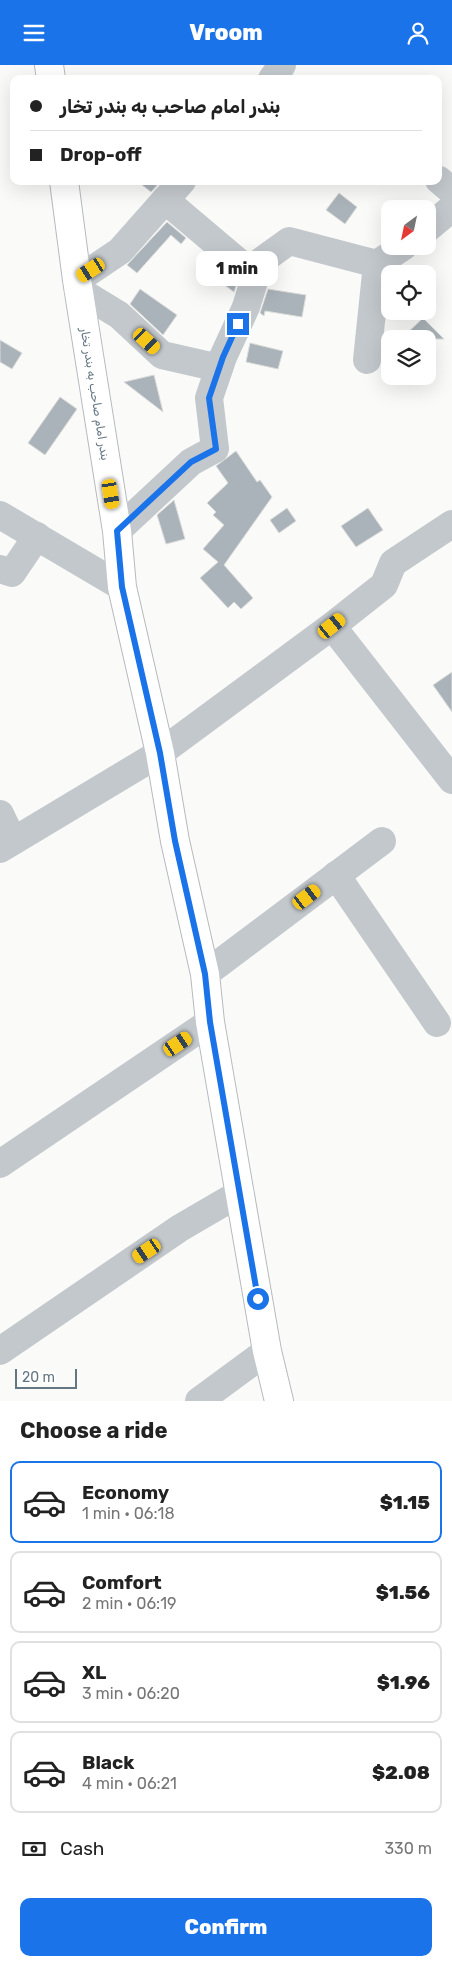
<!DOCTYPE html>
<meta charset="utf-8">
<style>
:root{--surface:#fff;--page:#f6f6f6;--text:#222;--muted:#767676;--line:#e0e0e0;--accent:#1a73e8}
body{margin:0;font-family:Rubik,Vazirmatn,sans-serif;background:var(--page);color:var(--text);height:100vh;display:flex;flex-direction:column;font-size:19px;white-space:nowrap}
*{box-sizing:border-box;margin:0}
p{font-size:16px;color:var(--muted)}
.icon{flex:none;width:28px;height:28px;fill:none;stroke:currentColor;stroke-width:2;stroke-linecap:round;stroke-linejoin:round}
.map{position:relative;height:1336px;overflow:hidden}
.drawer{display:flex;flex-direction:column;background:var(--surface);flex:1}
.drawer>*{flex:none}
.top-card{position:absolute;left:10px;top:10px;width:432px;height:110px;border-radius:10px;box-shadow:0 5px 20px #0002;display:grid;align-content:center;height:110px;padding:0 20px;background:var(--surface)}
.needle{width:32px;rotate:213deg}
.tools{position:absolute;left:381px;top:135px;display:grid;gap:10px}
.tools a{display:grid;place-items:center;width:55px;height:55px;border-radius:10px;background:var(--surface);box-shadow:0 5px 20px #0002;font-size:25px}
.scale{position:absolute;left:15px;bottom:12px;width:62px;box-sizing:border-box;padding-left:5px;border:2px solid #657683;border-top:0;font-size:14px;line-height:18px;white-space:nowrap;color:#657683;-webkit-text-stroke:4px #fff;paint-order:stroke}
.end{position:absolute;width:22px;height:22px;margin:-11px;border:6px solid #1a73e8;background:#fff;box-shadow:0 0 0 2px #fff}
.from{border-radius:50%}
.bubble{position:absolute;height:35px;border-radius:10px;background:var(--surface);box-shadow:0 5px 20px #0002;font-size:16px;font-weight:800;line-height:35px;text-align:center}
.car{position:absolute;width:15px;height:30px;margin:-15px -8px;border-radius:6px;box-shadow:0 0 4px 1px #0007;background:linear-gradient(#f5c518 24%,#345 0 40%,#f5c518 0 76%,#345 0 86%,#f5c518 0)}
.top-card b{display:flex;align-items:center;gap:18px;height:48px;font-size:19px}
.top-card b+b{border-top:1px solid var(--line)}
.top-card i{width:12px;height:12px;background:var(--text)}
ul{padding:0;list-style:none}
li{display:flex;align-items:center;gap:15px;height:82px;margin:0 10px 8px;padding:0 10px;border:2px solid var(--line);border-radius:10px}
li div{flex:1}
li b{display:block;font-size:19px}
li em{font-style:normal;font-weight:800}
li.current{border-color:var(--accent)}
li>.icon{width:45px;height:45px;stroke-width:1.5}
h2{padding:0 20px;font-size:22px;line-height:60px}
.pay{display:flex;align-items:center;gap:12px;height:55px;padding:0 20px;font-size:19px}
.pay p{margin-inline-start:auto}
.button{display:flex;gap:10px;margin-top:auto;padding:10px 20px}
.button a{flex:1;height:58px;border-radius:10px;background:var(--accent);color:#fff;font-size:20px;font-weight:800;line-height:58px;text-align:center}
header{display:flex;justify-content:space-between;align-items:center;height:65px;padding:0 20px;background:var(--accent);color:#fff;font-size:22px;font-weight:800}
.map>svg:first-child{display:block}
.building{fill:#aab3b9;stroke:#dcdcda}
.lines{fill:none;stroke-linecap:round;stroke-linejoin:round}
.major-casing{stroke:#b5babe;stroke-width:30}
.minor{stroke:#c3c8cc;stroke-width:28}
.major{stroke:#fff;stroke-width:28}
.route{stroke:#1a73e8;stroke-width:6}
.labels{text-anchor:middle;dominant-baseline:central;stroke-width:5;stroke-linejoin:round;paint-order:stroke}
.street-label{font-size:12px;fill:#657683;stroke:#fff}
</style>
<header><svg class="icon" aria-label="menu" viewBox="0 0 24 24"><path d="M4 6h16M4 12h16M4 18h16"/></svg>Vroom<svg class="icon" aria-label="person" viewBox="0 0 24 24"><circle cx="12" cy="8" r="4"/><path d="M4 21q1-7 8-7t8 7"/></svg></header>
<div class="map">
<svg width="452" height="1336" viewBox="0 0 452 1336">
<rect width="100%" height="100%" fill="#fafaf8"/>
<!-- building -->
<g class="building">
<path d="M 137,116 L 161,116 L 151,127 Z"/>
<path d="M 339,128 L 357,142 L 345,159 L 326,145 Z"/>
<path d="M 167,157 L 186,173 L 181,179 L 171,170 L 137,208 L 127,200 Z"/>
<path d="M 219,216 L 237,218 L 234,227 Z"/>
<path d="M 140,224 L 177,250 L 163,270 L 130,239 Z"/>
<path d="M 268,224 L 306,230 L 302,252 L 265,246 L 264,251 L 260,248 Z"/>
<path d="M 423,253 L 444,274 L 401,274 Z"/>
<path d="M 0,275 L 22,288 L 12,304 L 0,297 Z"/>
<path d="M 250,278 L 283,286 L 278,304 L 246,297 Z"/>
<path d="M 154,310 L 163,347 L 124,317 Z"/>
<path d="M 60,332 L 77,344 L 45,390 L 28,378 Z"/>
<path d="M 236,386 L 257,417 L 260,415 L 272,432 L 224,500 L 253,533 L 241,544 L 234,537 L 228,543 L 200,513 L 218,497 L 203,484 L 224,460 L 213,450 L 216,447 L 207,438 L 228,418 L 216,401 Z"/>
<path d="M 174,435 L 185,474 L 166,479 L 157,450 Z"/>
<path d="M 287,443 L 296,456 L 279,468 L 270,455 Z"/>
<path d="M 368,443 L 383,465 L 356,482 L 341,461 Z"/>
<path d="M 452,607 L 452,647 L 433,620 Z"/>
</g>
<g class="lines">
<defs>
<g id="major">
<path d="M 49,0 L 51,14"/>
<path d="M 64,116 L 77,215 L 117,466 L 122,522 L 160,688 L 175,776 L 205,909 L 210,957 L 267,1286 L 279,1336"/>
</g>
</defs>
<!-- major casing -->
<use href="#major" class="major-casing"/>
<!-- minor -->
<g class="minor">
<path d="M 272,14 L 282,0"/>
<path d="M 439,115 L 452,126"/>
<path d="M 165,135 L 255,211"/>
<path d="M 428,163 L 452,143"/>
<path d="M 77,215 L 120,186 L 182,116"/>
<path d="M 78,225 L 119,250 L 162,290 L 219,303"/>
<path d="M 367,295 L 377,199"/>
<path d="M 0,450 L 122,522"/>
<path d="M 117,466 L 191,397 L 215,384 L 209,333 L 223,292 L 246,242 L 260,197 L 289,176 L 377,199 L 404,181"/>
<path d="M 0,504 L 12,508 L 37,471"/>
<path d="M 332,561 L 452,715"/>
<path d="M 0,749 L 13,776"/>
<path d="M 0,784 L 160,688 L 332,561 L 384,520 L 393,498 L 452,459"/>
<path d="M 336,810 L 437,958"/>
<path d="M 205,909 L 382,776"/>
<path d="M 0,1099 L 210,957"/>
<path d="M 0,1286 L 180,1163 L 240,1128"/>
<path d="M 199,1336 L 267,1286"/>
</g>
<!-- major -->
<use href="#major" class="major"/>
</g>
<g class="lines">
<!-- route -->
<path class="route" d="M 238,259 L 223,292 L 209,333 L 216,384 L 191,397 L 117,466 L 122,522 L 160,688 L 175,776 L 205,909 L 210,957 L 258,1234"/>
</g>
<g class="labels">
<!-- street labels -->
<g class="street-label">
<text transform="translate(95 329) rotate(81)">بندر امام صاحب به بندر تخار</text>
</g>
</g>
</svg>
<div class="tools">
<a><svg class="needle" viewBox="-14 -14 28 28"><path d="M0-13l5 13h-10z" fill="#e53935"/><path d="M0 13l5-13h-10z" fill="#767676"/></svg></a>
<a><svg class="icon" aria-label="locate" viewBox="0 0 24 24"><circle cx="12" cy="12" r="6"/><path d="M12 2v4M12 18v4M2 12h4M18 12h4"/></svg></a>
<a><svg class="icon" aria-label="layers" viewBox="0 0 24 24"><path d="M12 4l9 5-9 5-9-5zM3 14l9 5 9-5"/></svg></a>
</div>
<div class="scale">20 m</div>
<i class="end from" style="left:258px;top:1234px"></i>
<i class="end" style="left:238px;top:259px"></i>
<div class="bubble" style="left:196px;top:186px;width:82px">1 min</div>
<i class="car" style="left:91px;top:205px;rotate:237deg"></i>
<i class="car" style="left:147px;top:276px;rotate:133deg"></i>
<i class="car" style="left:111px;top:429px;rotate:171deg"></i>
<i class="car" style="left:332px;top:561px;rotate:51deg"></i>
<i class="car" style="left:307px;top:832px;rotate:53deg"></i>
<i class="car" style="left:178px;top:979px;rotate:56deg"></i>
<i class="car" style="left:147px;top:1186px;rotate:236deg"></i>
<div class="top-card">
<b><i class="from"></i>بندر امام صاحب به بندر تخار</b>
<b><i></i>Drop-off</b>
</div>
</div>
<section class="drawer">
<h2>Choose a ride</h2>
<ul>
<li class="current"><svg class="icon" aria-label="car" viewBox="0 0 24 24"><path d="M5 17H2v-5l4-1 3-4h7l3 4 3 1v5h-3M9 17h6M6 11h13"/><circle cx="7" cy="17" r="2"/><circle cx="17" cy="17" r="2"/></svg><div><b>Economy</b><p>1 min · 06:18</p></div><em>$1.15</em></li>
<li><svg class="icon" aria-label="car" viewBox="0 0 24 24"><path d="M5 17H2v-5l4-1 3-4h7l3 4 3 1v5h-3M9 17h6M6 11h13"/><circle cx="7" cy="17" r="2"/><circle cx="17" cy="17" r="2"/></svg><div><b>Comfort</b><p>2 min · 06:19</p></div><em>$1.56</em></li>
<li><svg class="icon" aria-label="car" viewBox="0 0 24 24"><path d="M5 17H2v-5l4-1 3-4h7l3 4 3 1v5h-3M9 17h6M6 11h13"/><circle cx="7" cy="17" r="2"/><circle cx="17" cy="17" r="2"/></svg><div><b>XL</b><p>3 min · 06:20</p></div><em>$1.96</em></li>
<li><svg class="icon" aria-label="car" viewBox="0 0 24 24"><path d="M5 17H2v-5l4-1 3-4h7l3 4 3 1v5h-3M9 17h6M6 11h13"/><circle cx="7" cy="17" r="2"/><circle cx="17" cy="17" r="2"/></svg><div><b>Black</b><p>4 min · 06:21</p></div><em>$2.08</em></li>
</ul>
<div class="pay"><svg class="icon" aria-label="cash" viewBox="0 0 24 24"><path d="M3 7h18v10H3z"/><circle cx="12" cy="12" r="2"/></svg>Cash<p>330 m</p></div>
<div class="button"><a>Confirm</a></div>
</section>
